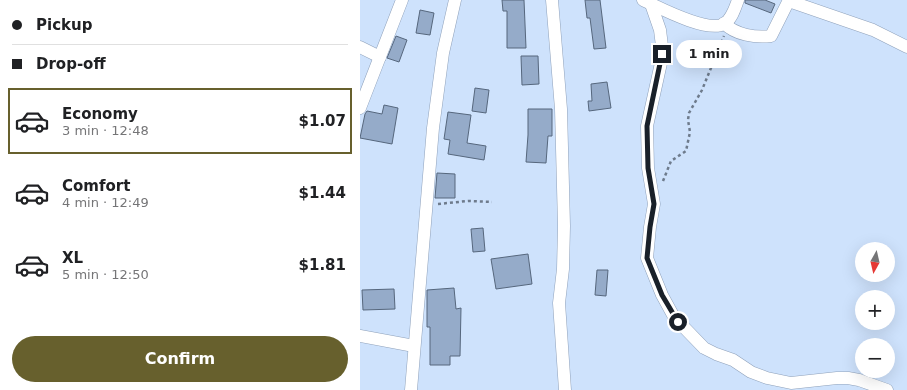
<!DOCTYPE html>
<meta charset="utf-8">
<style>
:root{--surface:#fff;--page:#f2f2f2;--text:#202124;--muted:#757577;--line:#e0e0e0;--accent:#67602d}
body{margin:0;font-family:"DejaVu Sans",sans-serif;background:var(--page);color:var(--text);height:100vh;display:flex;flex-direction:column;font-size:15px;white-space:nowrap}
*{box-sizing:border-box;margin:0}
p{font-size:13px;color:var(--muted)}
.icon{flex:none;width:22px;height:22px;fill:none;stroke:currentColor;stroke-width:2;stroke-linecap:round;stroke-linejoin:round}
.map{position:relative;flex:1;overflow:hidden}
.panel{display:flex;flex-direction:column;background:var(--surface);width:360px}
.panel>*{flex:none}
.banner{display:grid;align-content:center;height:88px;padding:0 12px;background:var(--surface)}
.needle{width:26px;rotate:188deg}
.fabs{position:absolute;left:495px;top:242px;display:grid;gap:8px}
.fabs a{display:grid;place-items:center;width:40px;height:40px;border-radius:50%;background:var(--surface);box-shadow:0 4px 16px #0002;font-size:20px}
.end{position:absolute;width:18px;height:18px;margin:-9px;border:5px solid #192029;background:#fff;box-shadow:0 0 0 2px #fff}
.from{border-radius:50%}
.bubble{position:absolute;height:28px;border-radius:14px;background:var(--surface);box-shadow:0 4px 16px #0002;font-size:13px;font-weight:700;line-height:28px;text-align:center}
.banner b{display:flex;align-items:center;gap:14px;height:38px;font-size:15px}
.banner b+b{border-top:1px solid var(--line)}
.banner i{width:10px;height:10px;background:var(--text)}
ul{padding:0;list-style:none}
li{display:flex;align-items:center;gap:12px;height:66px;margin:0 8px 6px;padding:0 4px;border:2px solid transparent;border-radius:0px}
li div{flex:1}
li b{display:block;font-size:15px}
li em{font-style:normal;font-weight:700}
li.selected{border-color:var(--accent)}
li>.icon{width:36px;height:36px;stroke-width:1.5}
.button{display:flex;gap:8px;margin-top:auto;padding:8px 12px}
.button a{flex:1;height:46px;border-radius:24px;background:var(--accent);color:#fff;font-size:16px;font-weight:700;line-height:46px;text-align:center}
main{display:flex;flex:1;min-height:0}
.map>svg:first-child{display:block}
.building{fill:#95abc9;stroke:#56677d}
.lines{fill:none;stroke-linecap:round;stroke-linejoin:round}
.minor-casing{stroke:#8fa1ba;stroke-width:13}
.path{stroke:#6e7b8c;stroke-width:2.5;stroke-dasharray:3 3;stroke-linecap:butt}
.minor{stroke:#fff;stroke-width:12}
.route{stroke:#192029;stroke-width:5}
</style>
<main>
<section class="panel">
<div class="banner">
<b><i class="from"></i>Pickup</b>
<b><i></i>Drop-off</b>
</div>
<ul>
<li class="selected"><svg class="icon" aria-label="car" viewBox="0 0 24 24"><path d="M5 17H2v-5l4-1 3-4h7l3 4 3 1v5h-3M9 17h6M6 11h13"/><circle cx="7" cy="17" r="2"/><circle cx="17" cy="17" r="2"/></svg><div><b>Economy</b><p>3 min · 12:48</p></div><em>$1.07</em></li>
<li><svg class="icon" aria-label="car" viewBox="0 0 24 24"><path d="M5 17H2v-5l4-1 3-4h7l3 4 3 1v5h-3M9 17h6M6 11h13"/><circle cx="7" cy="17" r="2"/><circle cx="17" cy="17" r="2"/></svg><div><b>Comfort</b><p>4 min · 12:49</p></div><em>$1.44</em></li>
<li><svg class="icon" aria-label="car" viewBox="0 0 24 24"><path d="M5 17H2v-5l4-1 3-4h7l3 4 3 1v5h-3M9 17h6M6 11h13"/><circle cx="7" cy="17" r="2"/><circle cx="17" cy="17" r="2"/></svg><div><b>XL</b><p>5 min · 12:50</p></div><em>$1.81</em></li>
</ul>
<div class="button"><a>Confirm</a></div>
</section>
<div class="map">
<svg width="547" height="390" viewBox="0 0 547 390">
<rect width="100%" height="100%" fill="#cee2fc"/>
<!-- building -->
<g class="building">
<path d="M 142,0 L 164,0 L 166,48 L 147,48 L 147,11 L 143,11 Z"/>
<path d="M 225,0 L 240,0 L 246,48 L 234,49 L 230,18 L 227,18 Z"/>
<path d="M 385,0 L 405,0 L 415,4 L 411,13 L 385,3 Z"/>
<path d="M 60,10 L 74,13 L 70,35 L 56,33 Z"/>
<path d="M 36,36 L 47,40 L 39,62 L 27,58 Z"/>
<path d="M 161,56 L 178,56 L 179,84 L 162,85 Z"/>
<path d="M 247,82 L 251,108 L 229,111 L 228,101 L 232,101 L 231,84 Z"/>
<path d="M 115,88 L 129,90 L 126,113 L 112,111 Z"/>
<path d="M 24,105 L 38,108 L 32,144 L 0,138 L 5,114 L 7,111 L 22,114 Z"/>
<path d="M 168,109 L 192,109 L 192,136 L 188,136 L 186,163 L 166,162 L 168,135 Z"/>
<path d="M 88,112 L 111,115 L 107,143 L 126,146 L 124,160 L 88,154 L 90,140 L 84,139 Z"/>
<path d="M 77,173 L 95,174 L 95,198 L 75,198 Z"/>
<path d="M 123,228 L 125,251 L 113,252 L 111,229 Z"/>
<path d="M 168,254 L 172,284 L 136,289 L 131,259 Z"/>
<path d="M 237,270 L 248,270 L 246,296 L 235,295 Z"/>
<path d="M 94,288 L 96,309 L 101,308 L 100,356 L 90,356 L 90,365 L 70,365 L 70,327 L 67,327 L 67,290 Z"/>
<path d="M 34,289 L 35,309 L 3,310 L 2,290 Z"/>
</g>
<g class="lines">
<defs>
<g id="minor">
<path d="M 192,0 L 201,109 L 204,226 L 203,269 L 199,303 L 205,390"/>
<path d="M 283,0 C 300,8 347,33 364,24 C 372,19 375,8 378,0"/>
<path d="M 429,1 L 513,30 L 547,47"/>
<path d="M 291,4 L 300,30 L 303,54 L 287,126 L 288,168 L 294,204 L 290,227 L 287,258 L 302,295 L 314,317 L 344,348 L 356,354 L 373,360 L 391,372 L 407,378 L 431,383 L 477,378 L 488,378 L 499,380 L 527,390"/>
<path d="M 364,23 C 375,35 396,38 411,36 L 429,0"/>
<path d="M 0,47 L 20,57"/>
<path d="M 0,108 L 42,0"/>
<path d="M 0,336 L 54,346"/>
<path d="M 51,390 L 73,128 L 83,53 L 95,0"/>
</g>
</defs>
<!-- minor casing -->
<use href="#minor" class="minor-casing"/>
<!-- path -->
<g class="path">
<path d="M 303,181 L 311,161 L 326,151 L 330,132 L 328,120 L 329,113 L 342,90 L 364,36"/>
<path d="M 78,204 L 108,201 L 132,202"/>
</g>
<!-- minor -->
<use href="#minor" class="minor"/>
</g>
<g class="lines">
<!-- route -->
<path class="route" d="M 302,54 L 287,126 L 288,168 L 294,204 L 290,227 L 287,258 L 302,295 L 318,322"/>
</g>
</svg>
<div class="fabs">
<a><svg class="needle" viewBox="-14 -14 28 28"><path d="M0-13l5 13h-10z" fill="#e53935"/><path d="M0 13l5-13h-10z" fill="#757577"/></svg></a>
<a>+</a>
<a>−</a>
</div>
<i class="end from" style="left:318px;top:322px"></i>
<i class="end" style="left:302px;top:54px"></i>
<div class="bubble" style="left:316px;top:40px;width:66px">1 min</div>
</div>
</main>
